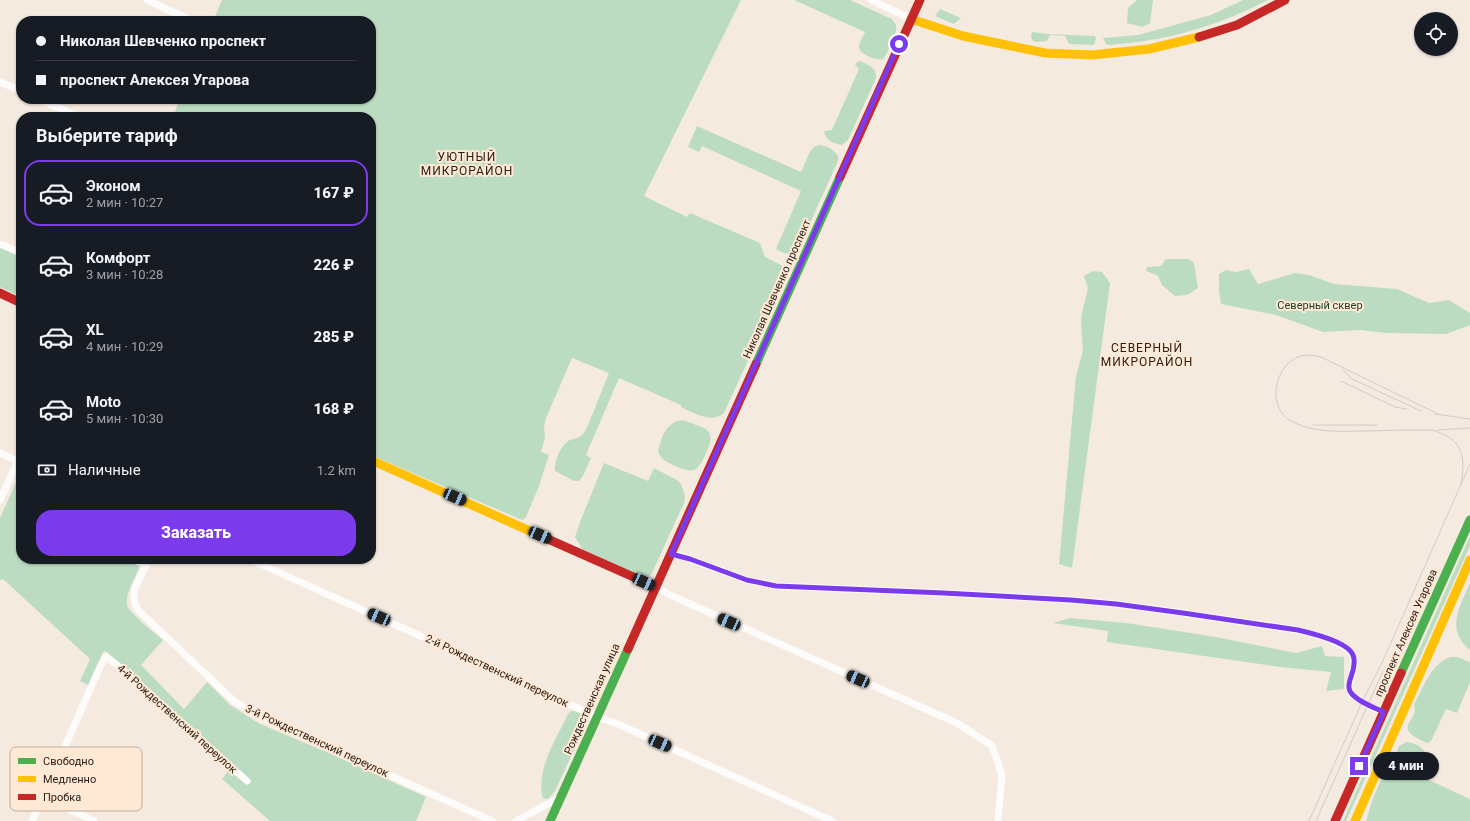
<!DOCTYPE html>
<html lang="ru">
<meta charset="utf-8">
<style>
:root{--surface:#171b24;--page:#20242c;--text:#f1f3f6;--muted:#9ea1a6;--line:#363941;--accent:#7c3aed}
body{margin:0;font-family:Roboto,sans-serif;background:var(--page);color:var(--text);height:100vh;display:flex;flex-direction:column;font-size:15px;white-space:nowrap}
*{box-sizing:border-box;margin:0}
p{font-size:13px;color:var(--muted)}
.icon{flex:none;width:22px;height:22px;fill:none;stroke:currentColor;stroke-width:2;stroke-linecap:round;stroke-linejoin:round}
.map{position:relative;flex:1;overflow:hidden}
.sheet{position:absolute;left:16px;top:112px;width:360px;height:452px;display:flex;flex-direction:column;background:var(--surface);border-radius:16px;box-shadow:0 1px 3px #0004}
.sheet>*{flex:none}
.hud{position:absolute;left:16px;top:16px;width:360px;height:88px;border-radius:16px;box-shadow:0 1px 3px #0004;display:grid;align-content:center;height:88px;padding:0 20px;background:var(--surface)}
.fabs{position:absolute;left:1414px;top:12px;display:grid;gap:8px}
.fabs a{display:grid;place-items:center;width:44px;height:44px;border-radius:50%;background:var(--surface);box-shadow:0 1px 3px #0004;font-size:20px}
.end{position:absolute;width:18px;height:18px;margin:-9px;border:5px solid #7c3aed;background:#fff;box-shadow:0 0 0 2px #fff}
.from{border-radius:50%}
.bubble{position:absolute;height:28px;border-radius:14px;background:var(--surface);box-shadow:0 1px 3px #0004;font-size:13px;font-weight:800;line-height:28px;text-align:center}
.car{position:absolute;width:12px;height:24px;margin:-12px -6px;border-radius:5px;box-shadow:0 0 3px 1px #0007;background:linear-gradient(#222 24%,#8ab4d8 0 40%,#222 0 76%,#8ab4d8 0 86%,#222 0)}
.hud b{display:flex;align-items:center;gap:14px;height:38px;font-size:15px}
.hud b+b{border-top:1px solid var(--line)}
.hud i{width:10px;height:10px;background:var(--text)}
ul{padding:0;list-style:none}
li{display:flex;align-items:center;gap:12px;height:66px;margin:0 8px 6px;padding:0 12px;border:2px solid transparent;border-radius:16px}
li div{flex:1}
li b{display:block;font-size:15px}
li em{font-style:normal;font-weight:800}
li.selected{border-color:var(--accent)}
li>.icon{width:36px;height:36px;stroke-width:1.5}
h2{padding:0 20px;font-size:18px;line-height:48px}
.pay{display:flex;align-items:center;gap:10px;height:44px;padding:0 20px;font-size:15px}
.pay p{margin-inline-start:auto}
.cta{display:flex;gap:8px;margin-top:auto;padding:8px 20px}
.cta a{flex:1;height:46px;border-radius:16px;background:var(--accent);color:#fff;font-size:16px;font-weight:800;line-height:46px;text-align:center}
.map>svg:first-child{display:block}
.green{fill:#bcdcc2}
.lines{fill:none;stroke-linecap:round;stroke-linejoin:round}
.street{stroke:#fefcfa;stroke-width:7}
.fast{stroke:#4caf50;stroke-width:9}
.slow{stroke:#ffc107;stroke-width:9}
.jam{stroke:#c62828;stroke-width:9}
.tram{stroke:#d0ccca;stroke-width:1}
.route{stroke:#7c3aed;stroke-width:5}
.labels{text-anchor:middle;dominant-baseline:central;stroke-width:4;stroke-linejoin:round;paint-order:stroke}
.street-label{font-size:11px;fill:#282019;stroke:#ffe9d5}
.park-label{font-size:11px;fill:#18412c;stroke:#ffe9d5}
.neighbourhood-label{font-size:12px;letter-spacing:1px;fill:#282019;stroke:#ffe9d5}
.key{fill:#ffe9d5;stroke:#bead9d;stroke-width:1}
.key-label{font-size:11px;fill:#282019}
</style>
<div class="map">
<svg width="1470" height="821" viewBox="0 0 1470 821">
<rect width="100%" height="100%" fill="#f5eadf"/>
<!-- green -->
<g class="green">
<path d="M 222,0 L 741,0 L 644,196 L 687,217 L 690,213 L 760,243 L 765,257 L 781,265 L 786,271 L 785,280 L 724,413 C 712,424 694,413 681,407 L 681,405 L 619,378 L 586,455 L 591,458 L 583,476 L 579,481 L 574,481 L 555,471 C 554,462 561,444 570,440 C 578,438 581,437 586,430 L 609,373 L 572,358 L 546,418 L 544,427 L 545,438 L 541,452 L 549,455 L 539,486 L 526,517 L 522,520 L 371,455 L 371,117 L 173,117 L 180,99 L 371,99 L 371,21 L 213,21 Z"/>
<path d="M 794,0 L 850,0 L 892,19 C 895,23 897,25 896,30 C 896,35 886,57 883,59 C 877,61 859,54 859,47 C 859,42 863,37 865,32 Z"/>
<path d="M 1137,0 L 1153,0 L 1150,23 L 1142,27 L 1127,23 L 1128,8 Z"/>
<path d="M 1243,0 L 1268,0 C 1233,18 1195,32 1157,39 C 1141,42 1126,43 1110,45 L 1106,44 L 1103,38 L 1138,35 L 1211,15 Z"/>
<path d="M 940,9 L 961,18 L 954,24 L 935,16 Z"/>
<path d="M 1032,32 L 1047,34 L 1095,36 L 1096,39 L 1094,45 L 1069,44 L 1065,36 L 1050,35 L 1047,41 L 1037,42 L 1033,41 L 1031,36 Z"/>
<path d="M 860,61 C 868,65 877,67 876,78 L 848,140 L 842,145 C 834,143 826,141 824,132 L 825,131 L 832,130 L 859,69 L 855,65 L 857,62 Z"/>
<path d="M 697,126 L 801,172 C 805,165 808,152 814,147 C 821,141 841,151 838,161 L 801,243 C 793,255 789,257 776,249 L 801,191 L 702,146 L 699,152 L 688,147 Z"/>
<path d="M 0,247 L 21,257 L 21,297 L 0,287 Z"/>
<path d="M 1166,259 L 1189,259 L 1194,263 L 1198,288 L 1187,295 L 1175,296 L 1162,285 L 1158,276 L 1146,271 L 1147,267 L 1161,266 Z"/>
<path d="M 1249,269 L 1258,284 L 1295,273 L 1309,275 L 1334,284 L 1397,289 L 1429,303 L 1449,300 L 1470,313 L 1470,325 L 1446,334 L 1387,333 L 1360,330 L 1323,332 L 1276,315 L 1221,304 L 1219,291 L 1219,274 L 1226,270 L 1236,272 Z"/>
<path d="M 1093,271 L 1102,272 L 1110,283 L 1072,568 L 1059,564 L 1076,376 L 1083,351 L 1081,323 L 1082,313 L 1088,288 L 1084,276 Z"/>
<path d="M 682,420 C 687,421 691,423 696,425 C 714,430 713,439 706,453 C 698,473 693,474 673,465 C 667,462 660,459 658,451 C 662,437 665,423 682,420 Z"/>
<path d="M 604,463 L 648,481 L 654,468 L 677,480 L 681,484 L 685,496 L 684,503 L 652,573 L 650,576 L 641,576 L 583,550 L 575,537 L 580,522 Z"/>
<path d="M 21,471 L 21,559 L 125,559 L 140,566 C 136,575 125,595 127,605 C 129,613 155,633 163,640 L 141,665 L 184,709 L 207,682 L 230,705 L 260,724 L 324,751 L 426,797 L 416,821 L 270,821 L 222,779 L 233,764 L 107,652 L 104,651 L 102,654 L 89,685 L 80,681 L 90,659 L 3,579 L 0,580 L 0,518 Z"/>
<path d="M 1470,536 L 1470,546 L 1346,821 L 1343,821 Z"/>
<path d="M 1470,583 L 1470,650 C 1445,630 1460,606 1470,583 Z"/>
<path d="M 1070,618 L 1126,623 L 1216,637 L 1296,653 L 1322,646 L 1325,656 L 1344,657 L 1344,689 L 1326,691 L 1331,672 L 1280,667 L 1107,642 L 1108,631 L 1053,623 Z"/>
<path d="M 1451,657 L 1457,657 L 1470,662 L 1470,682 L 1457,713 L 1446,709 L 1431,741 L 1427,743 C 1389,726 1420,722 1414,705 C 1423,688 1431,663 1451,657 Z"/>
<path d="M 571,711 C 578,711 586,714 587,722 L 555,791 L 548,799 L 543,798 C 535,770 557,738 568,714 Z"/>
<path d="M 1407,742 C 1414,743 1424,747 1426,754 L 1416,774 L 1470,799 L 1470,821 L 1366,821 L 1372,801 L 1385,770 L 1394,760 L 1399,746 Z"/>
</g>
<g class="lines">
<!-- street -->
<g class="street">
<path d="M 147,0 L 193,21"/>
<path d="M 871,0 L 911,19"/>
<path d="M 0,82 L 21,91"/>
<path d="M 39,99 L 79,117"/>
<path d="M 0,244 L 21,253"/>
<path d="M 0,453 L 18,461"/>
<path d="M 0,500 L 21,454"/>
<path d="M 671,553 L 690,559 L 747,580 L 776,586 L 944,593 L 1071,600 L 1116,604 L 1183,613 L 1298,630 L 1327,638 L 1348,649 L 1353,655 L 1354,665 L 1349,688 L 1351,694 L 1368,706 L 1384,712"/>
<path d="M 132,559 L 146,565 C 139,581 127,595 139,611 L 235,702 L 262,718 L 492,821"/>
<path d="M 249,559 L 476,661 L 597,717 L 618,724 L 832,821"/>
<path d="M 656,587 L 670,595 L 957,723 L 992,746 L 1002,775 L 998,821"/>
<path d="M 43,797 L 94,821"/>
<path d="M 32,821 L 100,667 L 106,657 L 116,664 L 247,781"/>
<path d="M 516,821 L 561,797"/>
</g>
<!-- fast -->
<g class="fast">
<path d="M 756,364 L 840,177"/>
<path d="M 1401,673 L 1470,520"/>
<path d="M 550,821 L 628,649"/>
</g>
<!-- slow -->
<g class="slow">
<path d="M 911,19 L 963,36 L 1045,53 L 1092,55 L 1149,49 L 1199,37"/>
<path d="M 371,460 L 550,540"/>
<path d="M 1355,821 L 1470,560"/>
</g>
<!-- jam -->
<g class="jam">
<path d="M 1199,37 L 1237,25 L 1285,0"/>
<path d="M 840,177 L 920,0"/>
<path d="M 0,293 L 21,303"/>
<path d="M 550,540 L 656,587"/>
<path d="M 628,649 L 756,364"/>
<path d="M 1335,821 L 1401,673"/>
</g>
<!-- tram -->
<g class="tram">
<path d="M 1342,369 L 1352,379 L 1421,411"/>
<path d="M 1341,381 L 1395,407 L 1407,409"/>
<path d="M 1435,414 L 1470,419"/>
<path d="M 1440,415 L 1321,357 C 1316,356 1310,355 1305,355 C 1276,359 1264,406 1291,421 C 1315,434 1343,431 1369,431 C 1390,430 1411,430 1433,430 C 1463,440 1466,455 1461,485"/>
<path d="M 1313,425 L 1377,425"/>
<path d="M 1438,430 L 1470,428"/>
<path d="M 1309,821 L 1362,702 L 1382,663 L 1470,464"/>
<path d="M 1316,821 L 1383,671"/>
</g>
</g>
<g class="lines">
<!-- route -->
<path class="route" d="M 899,44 L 671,554 L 690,559 L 747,580 L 776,586 L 944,593 L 1071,600 L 1116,604 L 1183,613 L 1298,630 C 1311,633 1348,642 1353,655 C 1355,660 1354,666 1353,670 C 1352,675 1348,683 1349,688 C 1350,699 1375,708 1384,712 L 1359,766"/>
</g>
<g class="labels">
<!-- street labels -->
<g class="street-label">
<text transform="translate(777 289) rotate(-66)">Николая Шевченко проспект</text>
<text transform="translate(1406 633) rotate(-66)">проспект Алексея Угарова</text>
<text transform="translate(497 671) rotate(25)">2-й Рождественский переулок</text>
<text transform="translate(592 699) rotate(-66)">Рождественская улица</text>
<text transform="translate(177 719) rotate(42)">4-й Рождественский переулок</text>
<text transform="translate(317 741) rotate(25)">3-й Рождественский переулок</text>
</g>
<!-- park labels -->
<g class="park-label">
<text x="1320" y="305">Северный сквер</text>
</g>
<!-- neighbourhood labels -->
<g class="neighbourhood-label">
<text x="467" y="157">УЮТНЫЙ<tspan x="467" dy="14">МИКРОРАЙОН</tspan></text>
<text x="1147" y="348">СЕВЕРНЫЙ<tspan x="1147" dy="14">МИКРОРАЙОН</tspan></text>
</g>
</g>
<!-- legend -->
<rect x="10" y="747" width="132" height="64" rx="6" class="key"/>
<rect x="18" y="758" width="18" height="6" fill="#4caf50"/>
<rect x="18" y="776" width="18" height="6" fill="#ffc107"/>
<rect x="18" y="794" width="18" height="6" fill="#c62828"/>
<g class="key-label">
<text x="43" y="765">Свободно</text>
<text x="43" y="783">Медленно</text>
<text x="43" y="801">Пробка</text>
</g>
</svg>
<div class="fabs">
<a><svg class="icon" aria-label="locate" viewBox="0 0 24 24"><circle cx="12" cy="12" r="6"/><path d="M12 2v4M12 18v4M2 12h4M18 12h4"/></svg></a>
</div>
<i class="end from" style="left:899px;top:44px"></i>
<i class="end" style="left:1359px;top:766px"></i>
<div class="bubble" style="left:1373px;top:752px;width:66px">4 мин</div>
<i class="car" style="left:455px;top:497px;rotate:114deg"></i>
<i class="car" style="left:540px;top:535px;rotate:114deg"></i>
<i class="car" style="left:644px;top:582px;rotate:114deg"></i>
<i class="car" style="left:379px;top:617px;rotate:294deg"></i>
<i class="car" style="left:729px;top:622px;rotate:294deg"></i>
<i class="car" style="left:858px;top:679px;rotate:294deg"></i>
<i class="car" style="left:660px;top:743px;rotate:114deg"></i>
<div class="hud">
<b><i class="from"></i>Николая Шевченко проспект</b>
<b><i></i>проспект Алексея Угарова</b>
</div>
<section class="sheet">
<h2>Выберите тариф</h2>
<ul>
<li class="selected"><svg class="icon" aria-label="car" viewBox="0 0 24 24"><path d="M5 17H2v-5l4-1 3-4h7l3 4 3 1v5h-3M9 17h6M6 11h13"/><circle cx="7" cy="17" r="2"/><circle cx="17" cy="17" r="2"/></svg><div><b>Эконом</b><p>2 мин · 10:27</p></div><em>167 ₽</em></li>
<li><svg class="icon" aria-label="car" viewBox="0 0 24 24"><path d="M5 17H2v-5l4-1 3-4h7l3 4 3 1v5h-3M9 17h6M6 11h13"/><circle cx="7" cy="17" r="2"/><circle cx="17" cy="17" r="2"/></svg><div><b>Комфорт</b><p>3 мин · 10:28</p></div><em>226 ₽</em></li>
<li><svg class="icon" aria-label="car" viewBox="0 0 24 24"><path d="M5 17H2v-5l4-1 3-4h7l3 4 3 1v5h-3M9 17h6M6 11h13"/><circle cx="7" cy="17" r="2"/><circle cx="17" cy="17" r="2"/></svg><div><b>XL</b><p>4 мин · 10:29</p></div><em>285 ₽</em></li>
<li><svg class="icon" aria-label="car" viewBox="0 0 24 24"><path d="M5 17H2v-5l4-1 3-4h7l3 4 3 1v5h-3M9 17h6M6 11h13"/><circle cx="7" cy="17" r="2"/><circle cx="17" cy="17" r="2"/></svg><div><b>Moto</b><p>5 мин · 10:30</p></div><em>168 ₽</em></li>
</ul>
<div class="pay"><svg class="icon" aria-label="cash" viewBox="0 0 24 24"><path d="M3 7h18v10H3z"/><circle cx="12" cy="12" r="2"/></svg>Наличные<p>1.2 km</p></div>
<div class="cta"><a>Заказать</a></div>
</section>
</div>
